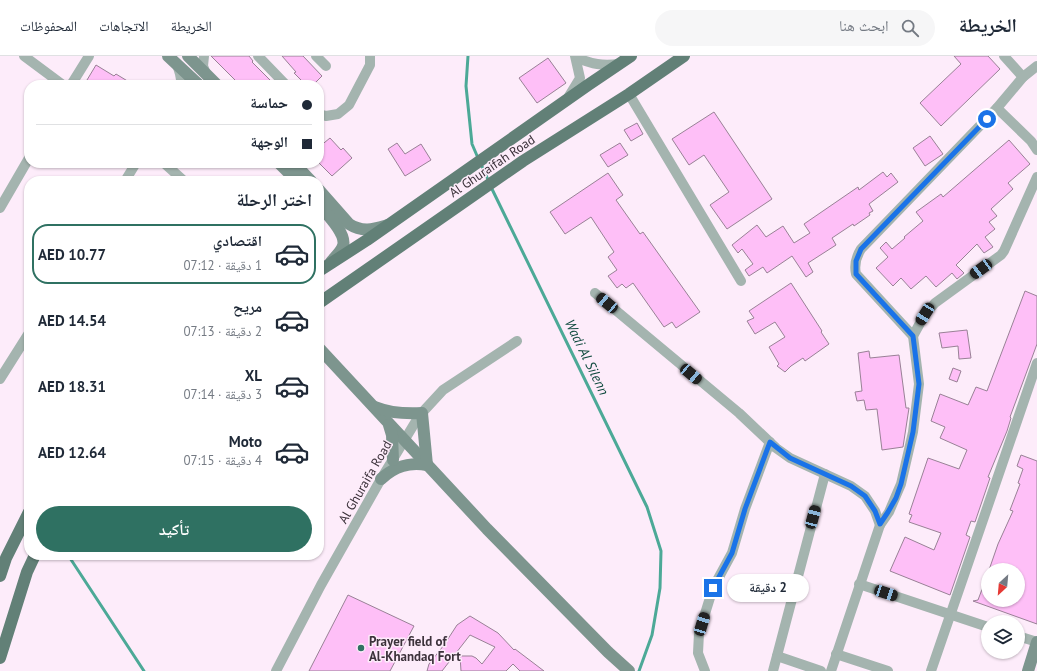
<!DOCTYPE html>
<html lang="ar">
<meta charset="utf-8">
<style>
:root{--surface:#fff;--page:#f6f6f7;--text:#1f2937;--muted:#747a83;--line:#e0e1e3;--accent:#2f7162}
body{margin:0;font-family:"PT Sans","Noto Naskh Arabic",sans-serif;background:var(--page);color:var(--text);direction:rtl;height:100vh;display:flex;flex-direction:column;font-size:15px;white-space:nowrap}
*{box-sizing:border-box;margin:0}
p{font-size:13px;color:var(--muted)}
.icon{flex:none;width:22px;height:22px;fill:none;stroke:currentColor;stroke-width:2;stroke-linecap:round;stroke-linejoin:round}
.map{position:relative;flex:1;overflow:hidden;direction:ltr}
.side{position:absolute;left:24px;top:120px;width:300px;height:384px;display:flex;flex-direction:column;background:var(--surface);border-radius:16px;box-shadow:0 1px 3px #0004;direction:rtl}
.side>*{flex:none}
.hud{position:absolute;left:24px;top:24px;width:300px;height:88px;border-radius:16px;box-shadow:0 1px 3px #0004;direction:rtl;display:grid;align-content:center;height:88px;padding:0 12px;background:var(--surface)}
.needle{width:26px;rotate:206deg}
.tools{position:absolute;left:981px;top:507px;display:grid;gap:8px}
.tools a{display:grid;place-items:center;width:44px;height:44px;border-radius:50%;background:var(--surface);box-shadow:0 1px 3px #0004;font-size:20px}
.end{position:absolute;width:18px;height:18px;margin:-9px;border:5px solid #1a73e8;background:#fff;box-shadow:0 0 0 2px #fff}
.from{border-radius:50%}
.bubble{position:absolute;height:28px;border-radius:14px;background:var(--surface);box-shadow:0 1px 3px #0004;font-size:13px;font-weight:600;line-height:28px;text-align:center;direction:rtl}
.car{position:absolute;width:12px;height:24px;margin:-12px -6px;border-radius:5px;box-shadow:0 0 3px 1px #0007;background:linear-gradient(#222 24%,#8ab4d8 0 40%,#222 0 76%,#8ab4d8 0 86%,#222 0)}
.hud b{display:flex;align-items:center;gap:14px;height:38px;font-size:15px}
.hud b+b{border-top:1px solid var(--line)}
.hud i{width:10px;height:10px;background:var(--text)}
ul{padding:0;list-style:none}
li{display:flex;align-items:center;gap:12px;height:60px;margin:0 8px 6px;padding:0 4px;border:2px solid transparent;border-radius:16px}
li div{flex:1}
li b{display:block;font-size:15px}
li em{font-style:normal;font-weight:600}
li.on{border-color:var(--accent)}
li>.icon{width:36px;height:36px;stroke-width:1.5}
h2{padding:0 12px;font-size:18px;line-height:48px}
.cta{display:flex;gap:8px;margin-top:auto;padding:8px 12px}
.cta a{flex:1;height:46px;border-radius:24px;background:var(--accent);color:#fff;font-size:16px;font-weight:600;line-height:46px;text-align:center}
header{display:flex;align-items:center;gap:24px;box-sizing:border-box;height:56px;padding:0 20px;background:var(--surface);border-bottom:1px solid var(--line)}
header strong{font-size:19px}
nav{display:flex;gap:22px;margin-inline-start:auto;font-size:14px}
.search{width:280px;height:36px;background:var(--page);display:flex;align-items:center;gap:10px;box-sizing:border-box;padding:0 14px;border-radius:22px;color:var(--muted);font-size:15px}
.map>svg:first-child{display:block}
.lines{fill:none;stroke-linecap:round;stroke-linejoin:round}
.stream{stroke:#4ca997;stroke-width:3}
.building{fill:#febff7;stroke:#998196}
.street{stroke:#a4b4af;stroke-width:10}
.secondary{stroke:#7d958e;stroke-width:12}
.primary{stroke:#628077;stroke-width:12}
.route{stroke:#1a73e8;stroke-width:5}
.poi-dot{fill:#2f7162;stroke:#fdecfa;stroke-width:1.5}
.labels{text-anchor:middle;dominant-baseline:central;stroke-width:3;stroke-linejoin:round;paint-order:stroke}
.street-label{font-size:13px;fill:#3c323b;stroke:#fdecfa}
.poi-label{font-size:13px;font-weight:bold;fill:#3c323b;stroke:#fdecfa;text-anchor:start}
.water-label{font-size:14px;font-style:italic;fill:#104b3f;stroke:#fdecfa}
</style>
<header>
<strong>الخريطة</strong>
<div class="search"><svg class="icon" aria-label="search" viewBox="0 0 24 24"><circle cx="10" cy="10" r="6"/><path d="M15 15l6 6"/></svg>ابحث هنا</div>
<nav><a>الخريطة</a><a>الاتجاهات</a><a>المحفوظات</a></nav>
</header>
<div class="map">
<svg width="1037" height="615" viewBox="0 0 1037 615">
<rect width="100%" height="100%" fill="#fdecfa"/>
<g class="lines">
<!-- stream -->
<g class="stream">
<path d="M 468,0 L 466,30 L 472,88 L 478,102"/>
<path d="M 481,108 L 489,126"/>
<path d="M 491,131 L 647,451 L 661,495 L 660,532 L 652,579 L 639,615"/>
<path d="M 68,499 L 144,615"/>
</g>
</g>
<!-- building -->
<g class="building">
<path d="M 211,0 L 249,0 L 253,5 L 252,6 L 275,29 L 240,29 Z"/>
<path d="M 282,0 L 303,0 L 322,20 L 313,29 L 306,29 L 294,17 L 296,16 Z"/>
<path d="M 954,0 L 988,0 L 1000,13 L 941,70 L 920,47 L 961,8 Z"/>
<path d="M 548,2 L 566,27 L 537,47 L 519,22 Z"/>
<path d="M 96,9 L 114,20 L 116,18 L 134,29 L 84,29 Z"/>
<path d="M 714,56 L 772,143 L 727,173 L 710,149 L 729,136 L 704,99 L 689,109 L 672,83 Z"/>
<path d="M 637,67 L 643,78 L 631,85 L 624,74 Z"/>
<path d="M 930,80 L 943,98 L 925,110 L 913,92 Z"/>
<path d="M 330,82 L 341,94 L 343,92 L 352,102 L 332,120 L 319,107 L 319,91 Z"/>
<path d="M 1009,84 L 1030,108 L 1008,127 L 1013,133 L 991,153 L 997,160 L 989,166 L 995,173 L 985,181 L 993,191 L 984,197 L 977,188 L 956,209 L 964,217 L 957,223 L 952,217 L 936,231 L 926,220 L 911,233 L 901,222 L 893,230 L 876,212 L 888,201 L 880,192 L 886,186 L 892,193 L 905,182 L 904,181 L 923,165 L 916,156 L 941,138 L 943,141 Z"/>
<path d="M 397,87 L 405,98 L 421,88 L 431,104 L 405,120 L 388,93 Z"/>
<path d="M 620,87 L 628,99 L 608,111 L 600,99 Z"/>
<path d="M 883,116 L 887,121 L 891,117 L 898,126 L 869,148 L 873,155 L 869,157 L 870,159 L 854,170 L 853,168 L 832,182 L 836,189 L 808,207 L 813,216 L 806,221 L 792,200 L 767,217 L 763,211 L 749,220 L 745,214 L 753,208 L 742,193 L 738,197 L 732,189 L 757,169 L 766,181 L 783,170 L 794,187 L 810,177 L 804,168 L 858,131 L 859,134 Z"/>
<path d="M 608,117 L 623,139 L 616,144 L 640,178 L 643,176 L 700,256 L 676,272 L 672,266 L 664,271 L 633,227 L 626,232 L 622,228 L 617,232 L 608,220 L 617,214 L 608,201 L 614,196 L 591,161 L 565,178 L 550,156 Z"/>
<path d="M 791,227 L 822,275 L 821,276 L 829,288 L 805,305 L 803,302 L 791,310 L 785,316 L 777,310 L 779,308 L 769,291 L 785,281 L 775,266 L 755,278 L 747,265 L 754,262 L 749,255 Z"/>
<path d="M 1025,235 L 1037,240 L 1037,288 L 1010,361 L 1011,362 L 1007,375 L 988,421 L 990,422 L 975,466 L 971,465 L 966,479 L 970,481 L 950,539 L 890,515 L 905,481 L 934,494 L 941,477 L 909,466 L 912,459 L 909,458 L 928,402 L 959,413 L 967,394 L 940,382 L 945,371 L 931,365 L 940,338 L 968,349 L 976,331 L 987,335 Z"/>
<path d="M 967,274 L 971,302 L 959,303 L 958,290 L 942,292 L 939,277 Z"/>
<path d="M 869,295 L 870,302 L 899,299 L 906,352 L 909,352 L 903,391 L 882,394 L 877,353 L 866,354 L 864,344 L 857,345 L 855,336 L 862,335 L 858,297 Z"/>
<path d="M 953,312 L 961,315 L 957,326 L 949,323 Z"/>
<path d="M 1021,399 L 1037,405 L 1037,568 L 973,545 L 978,544 L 987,520 L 988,520 L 988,544 L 1018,544 L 1018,514 L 989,514 L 998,488 L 1013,455 L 1010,454 L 1020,428 L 1018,427 L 1023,413 L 1017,410 Z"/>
<path d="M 348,539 L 414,570 L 390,615 L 309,615 Z"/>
<path d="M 470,560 L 498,577 L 514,594 L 515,593 L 544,615 L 520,615 L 513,608 L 506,615 L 461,615 L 460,600 L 472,600 L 476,602 L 482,608 L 495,591 L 470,579 L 442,615 L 427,615 L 429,608 L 444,589 L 457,569 Z"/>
</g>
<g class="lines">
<!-- street -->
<g class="street">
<path d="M 24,0 L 63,29"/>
<path d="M 204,0 L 203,10 L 206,18"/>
<path d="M 258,0 L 286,29"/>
<path d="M 316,0 L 326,10"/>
<path d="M 1004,0 L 1023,21"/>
<path d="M 577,2 C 593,8 601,10 619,8"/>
<path d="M 177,8 L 180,18 L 182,29"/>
<path d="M 71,29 L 89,0"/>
<path d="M 629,38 L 741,225"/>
<path d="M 569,40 L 580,22 L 575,0"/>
<path d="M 997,52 L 1031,85 L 1037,94"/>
<path d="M 319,58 L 326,60 L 338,58 L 349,49 L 370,9 L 370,0"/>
<path d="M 164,107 L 184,125"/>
<path d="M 125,125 L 136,107"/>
<path d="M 0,152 L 29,102"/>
<path d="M 595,237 L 739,357 L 776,392 L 790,402 L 851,430 L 865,440 L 875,455 L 880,469"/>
<path d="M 913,280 L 925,258 L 935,247 L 1001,199 L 1004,195 L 1037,121"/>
<path d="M 0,323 L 29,277"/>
<path d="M 859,528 L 988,571"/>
<path d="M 1018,580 L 1037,586"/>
<path d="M 836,598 L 888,615"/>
<path d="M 777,600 L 821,615"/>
<path d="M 276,615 L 321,529 L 381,423 L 419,360 L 443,334 L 517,285"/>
<path d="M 705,615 L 698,597 L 699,577 L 713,532 L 732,497 L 745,453 L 770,386"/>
<path d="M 773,615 L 825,418"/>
<path d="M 831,615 L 880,469 L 889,456 L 901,428 L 913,376 L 919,328 L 913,280 L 856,218 C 854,209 856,201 861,193 L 997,52 L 1023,21 L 1037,10"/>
<path d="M 931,615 L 1037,307"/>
</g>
<!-- secondary -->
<g class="secondary">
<path d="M 168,0 L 199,29"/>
<path d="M 188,0 L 217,29"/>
<path d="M 279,107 L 297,125"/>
<path d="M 294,107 L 311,125"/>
<path d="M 319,134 L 349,168 C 363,177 374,173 388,169"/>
<path d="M 319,149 C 326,157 347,178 343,190 C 341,196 335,201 331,206"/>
<path d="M 319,292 L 487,473 L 608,596 L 629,615"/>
<path d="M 375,351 C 390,357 405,358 422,357 L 427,409 C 409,406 395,410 381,423"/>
<path d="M 389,369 L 392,379 L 393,404"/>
<path d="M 1028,615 L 1037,586"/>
</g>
<!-- primary -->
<g class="primary">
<path d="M 319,215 L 367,184 L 588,29 L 631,0"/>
<path d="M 319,247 L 523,105 L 629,38 L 684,0"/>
<path d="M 0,520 L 6,502 L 29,456"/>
<path d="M 0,602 L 27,516 L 35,499"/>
</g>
</g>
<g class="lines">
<!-- route -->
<path class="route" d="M 713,532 L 732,497 L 745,453 L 770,386 L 790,402 L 851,430 L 865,440 L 875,455 L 880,468 L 888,456 L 896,442 L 901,428 L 913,376 L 919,328 L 913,280 L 856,218 L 856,205 L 861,193 L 987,63"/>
</g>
<!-- markers -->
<circle class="poi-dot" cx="361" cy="592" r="4"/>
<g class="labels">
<!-- street labels -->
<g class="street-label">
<text transform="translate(492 110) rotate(-34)">Al Ghuraifah Road</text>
<text transform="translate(365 426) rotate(-60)">Al Ghuraifa Road</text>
</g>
<!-- poi labels -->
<g class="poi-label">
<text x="369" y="585">Prayer field of<tspan x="369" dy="15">Al-Khandaq Fort</tspan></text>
</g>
<!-- water labels -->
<g class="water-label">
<text transform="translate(587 301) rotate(64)">Wadi Al Silenn</text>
</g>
</g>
</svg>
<div class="tools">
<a><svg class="needle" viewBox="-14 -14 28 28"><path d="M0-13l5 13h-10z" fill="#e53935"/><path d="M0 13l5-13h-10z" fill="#747a83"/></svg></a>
<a><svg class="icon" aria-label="layers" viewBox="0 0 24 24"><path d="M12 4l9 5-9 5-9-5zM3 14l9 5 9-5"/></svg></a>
</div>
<i class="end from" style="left:987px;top:63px"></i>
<i class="end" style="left:713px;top:532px"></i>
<div class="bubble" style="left:727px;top:518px;width:82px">2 دقيقة</div>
<i class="car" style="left:981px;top:213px;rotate:234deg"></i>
<i class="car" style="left:607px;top:247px;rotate:310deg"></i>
<i class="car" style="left:925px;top:258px;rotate:212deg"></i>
<i class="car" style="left:691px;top:318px;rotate:130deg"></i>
<i class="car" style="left:813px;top:461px;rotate:15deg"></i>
<i class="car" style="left:886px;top:537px;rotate:108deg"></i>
<i class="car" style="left:702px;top:568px;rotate:17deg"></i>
<div class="hud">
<b><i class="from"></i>حماسة</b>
<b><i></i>الوجهة</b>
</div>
<section class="side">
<h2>اختر الرحلة</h2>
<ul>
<li class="on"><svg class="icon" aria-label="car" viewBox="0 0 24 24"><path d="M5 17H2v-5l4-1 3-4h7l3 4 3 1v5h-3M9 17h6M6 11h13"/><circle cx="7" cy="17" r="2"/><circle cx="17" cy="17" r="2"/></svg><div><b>اقتصادي</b><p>1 دقيقة · 07:12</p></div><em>AED 10.77</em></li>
<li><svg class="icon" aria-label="car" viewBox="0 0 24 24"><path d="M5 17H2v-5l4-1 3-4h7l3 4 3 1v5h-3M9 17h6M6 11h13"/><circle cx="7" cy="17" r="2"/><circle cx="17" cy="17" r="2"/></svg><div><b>مريح</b><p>2 دقيقة · 07:13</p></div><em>AED 14.54</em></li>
<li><svg class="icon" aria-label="car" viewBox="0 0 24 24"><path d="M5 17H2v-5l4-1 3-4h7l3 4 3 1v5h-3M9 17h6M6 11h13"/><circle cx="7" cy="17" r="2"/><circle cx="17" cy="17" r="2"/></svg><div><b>XL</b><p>3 دقيقة · 07:14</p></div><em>AED 18.31</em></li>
<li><svg class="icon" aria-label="car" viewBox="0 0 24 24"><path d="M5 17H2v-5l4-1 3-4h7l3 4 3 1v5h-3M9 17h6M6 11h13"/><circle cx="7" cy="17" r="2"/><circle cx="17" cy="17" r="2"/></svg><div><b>Moto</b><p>4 دقيقة · 07:15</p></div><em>AED 12.64</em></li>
</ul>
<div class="cta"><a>تأكيد</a></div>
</section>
</div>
